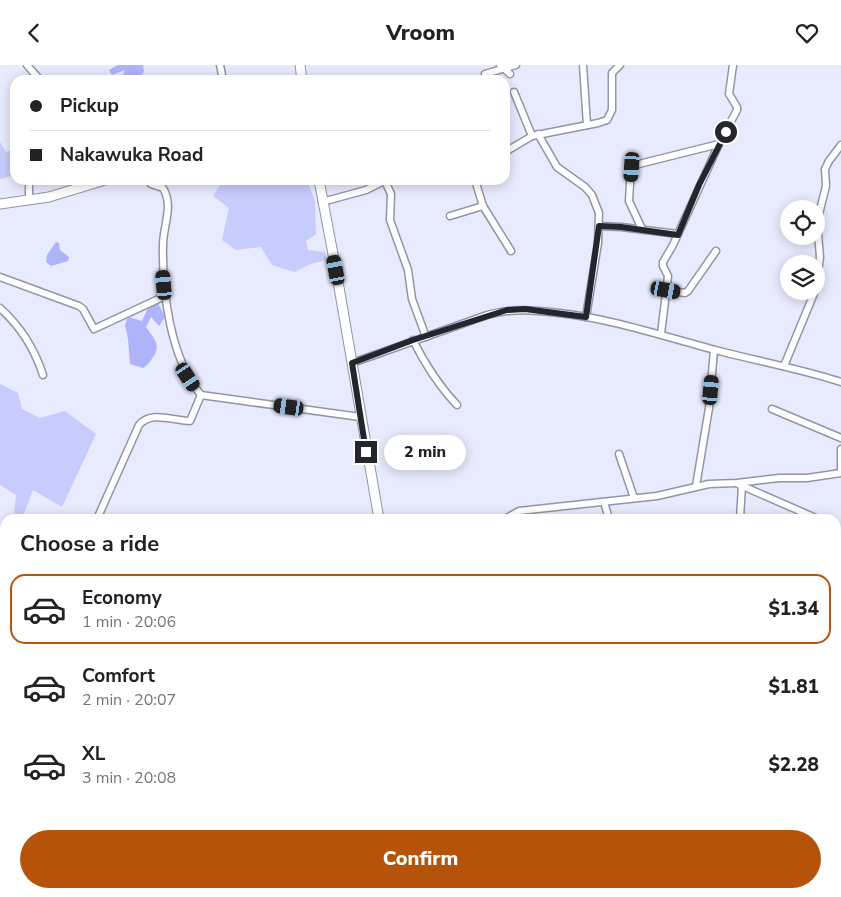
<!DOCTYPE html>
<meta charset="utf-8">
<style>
:root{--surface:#fff;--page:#f6f6f6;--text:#222;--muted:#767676;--line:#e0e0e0;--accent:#b45309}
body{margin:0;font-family:"Nunito Sans",sans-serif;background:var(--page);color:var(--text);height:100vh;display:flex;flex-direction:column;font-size:19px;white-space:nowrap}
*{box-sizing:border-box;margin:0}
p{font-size:16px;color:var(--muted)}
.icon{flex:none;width:28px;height:28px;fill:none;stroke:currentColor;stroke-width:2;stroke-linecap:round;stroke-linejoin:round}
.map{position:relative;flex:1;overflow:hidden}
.panel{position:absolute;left:0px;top:449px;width:841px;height:384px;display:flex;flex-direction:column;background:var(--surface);border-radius:15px 15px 0 0;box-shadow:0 2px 12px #0003}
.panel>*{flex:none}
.guide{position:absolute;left:10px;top:10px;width:500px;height:110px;border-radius:15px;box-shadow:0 2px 12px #0003;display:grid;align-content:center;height:110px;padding:0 20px;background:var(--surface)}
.buttons{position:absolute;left:780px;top:135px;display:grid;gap:10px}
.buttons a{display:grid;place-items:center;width:45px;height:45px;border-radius:50%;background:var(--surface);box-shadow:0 2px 12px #0003;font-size:25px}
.end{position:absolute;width:22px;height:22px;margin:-11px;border:6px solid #25262d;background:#fff;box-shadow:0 0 0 2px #fff}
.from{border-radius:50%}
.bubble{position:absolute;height:35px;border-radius:18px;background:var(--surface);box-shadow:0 2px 12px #0003;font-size:16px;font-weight:800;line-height:35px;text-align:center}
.car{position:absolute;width:15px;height:30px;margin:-15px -8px;border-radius:6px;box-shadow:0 0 4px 1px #0007;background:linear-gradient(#222 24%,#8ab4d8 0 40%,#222 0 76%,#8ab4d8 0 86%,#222 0)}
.guide b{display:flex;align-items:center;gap:18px;height:48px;font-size:19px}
.guide b+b{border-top:1px solid var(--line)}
.guide i{width:12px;height:12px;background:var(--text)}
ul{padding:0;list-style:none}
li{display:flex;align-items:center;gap:15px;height:70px;margin:0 10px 8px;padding:0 10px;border:2px solid transparent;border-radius:15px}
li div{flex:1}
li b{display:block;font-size:19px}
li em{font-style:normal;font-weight:800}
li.on{border-color:var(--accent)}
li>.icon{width:45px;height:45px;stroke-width:1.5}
h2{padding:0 20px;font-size:22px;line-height:60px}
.primary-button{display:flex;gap:10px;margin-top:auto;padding:10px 20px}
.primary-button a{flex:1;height:58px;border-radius:30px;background:var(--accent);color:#fff;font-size:20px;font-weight:800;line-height:58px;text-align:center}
header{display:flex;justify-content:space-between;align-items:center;height:65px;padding:0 20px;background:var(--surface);font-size:22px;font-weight:800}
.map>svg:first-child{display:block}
.green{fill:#c8ccfc}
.forest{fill:#afb3f9}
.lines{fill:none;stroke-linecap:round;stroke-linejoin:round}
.minor-casing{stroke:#9395a7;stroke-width:9}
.secondary-casing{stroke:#9395a7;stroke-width:11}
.minor{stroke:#fff;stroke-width:6}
.secondary{stroke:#fff;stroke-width:9}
.route{stroke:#25262d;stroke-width:6}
</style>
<header><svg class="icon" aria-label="back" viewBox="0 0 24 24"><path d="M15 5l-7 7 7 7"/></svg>Vroom<svg class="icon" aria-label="heart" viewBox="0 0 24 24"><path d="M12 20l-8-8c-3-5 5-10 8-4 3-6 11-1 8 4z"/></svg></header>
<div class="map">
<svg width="841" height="832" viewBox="0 0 841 832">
<rect width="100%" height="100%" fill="#e8eafd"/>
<!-- green -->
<g class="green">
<path d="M 0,77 L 6,87 L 15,84 L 15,99 L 13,101 L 14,110 L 0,114 Z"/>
<path d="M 223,115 L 249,117 L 252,115 L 307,115 L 315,136 L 316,169 L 306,176 L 308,185 L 325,187 L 327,195 L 310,199 L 295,207 L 272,200 L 261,182 L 236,185 L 222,175 L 229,143 L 213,131 Z"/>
<path d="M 0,319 L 18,328 L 22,344 L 40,353 L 65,346 L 96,369 L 62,442 L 33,425 L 22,454 L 14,449 L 16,430 L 0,420 Z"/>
</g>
<!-- forest -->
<g class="forest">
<path d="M 118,0 L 143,0 L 144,7 L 135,15 L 90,15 L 91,13 L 100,11 L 104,15 L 122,12 L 125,5 L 112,10 L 109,5 Z"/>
<path d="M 56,177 L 59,178 L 60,185 L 69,192 L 68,196 L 51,201 L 46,197 L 47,190 Z"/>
<path d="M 158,238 L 165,252 L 159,261 L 151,252 L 146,262 C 153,273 161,278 154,291 C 150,296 149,299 143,303 L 130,299 L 128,274 L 125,260 L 128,252 L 142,256 L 148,243 Z"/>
</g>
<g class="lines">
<defs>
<g id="minor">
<path d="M 27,0 L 40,15"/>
<path d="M 220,0 L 223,15"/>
<path d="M 500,0 L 510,9"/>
<path d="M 583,0 L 587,60"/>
<path d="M 485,9 L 516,0"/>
<path d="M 514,27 L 532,71"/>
<path d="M 538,69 L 557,102 L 585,122 L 592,130 L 599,148 L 598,178 L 586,252"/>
<path d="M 505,87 L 532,71 L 598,58 L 607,55 L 612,45 L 612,8 L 620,0"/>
<path d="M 148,115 L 151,119 L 163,123 C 174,141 163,161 163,180 C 162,226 170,293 201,330 L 360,352"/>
<path d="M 475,115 L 483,141 L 511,186"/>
<path d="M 385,116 L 391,129 L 390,155 L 408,205 L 412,234 L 426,272"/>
<path d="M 29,135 L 29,115"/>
<path d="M 322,137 L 366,125 L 386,115"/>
<path d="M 450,151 L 483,141"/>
<path d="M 599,161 L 621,162 L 678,169"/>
<path d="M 642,164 L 629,136 L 631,101 L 719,79"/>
<path d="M 0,212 L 79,241 L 83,244 L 94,264 L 165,231"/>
<path d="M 816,222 L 820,192 L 817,157 L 826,121 L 825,104 L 829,96 L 841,80"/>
<path d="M 667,225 L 685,228 L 688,226 L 716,186"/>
<path d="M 0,243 C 20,261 35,285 43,310"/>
<path d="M 661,269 L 668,211 L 663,201 L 663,197 L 673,180 L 719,79 L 737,45 L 737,42 L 729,29 L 733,0"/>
<path d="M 413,275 C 425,299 439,321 457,340"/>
<path d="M 352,298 L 487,250 C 513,243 533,245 559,248 C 615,254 668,273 723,287 C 762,297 802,304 841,317"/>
<path d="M 784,301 L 815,226"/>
<path d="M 772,344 L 841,373"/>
<path d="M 841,384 L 841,406"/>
<path d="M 619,389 L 634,433"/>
<path d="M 738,419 L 818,454"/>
<path d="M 696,421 L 709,343 L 714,285"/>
<path d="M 604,437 L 609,454"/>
<path d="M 97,454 L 139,360 C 151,345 174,356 190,356 L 201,330"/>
<path d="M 505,454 L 519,446 L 657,431 L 709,419 L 737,418 L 779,413 L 807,413 L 841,408"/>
<path d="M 740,454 L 742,420"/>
<path d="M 836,463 L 836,481"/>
<path d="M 0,525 L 5,519"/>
<path d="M 0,561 L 5,564"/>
<path d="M 836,635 L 841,633"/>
<path d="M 836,656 L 841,656"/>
<path d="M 0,767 L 5,765"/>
<path d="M 0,806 L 5,797"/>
<path d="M 827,828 L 828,832"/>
<path d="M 695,832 L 699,828 L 716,831 L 720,828"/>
</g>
<g id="secondary">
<path d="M 300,0 L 302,15"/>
<path d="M 319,115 L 336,205 L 379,454"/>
<path d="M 0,139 L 49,132 L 105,115"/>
<path d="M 466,828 L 469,832"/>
</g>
</defs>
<!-- minor casing -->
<use href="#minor" class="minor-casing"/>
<!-- secondary casing -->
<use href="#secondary" class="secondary-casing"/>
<!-- minor -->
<use href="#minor" class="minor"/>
<!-- secondary -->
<use href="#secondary" class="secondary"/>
</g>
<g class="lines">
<!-- route -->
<path class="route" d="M 366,387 L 352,298 L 413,275 L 507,245 L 525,244 L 586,252 L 599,161 L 621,162 L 678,170 L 699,120 L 726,67"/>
</g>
</svg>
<div class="buttons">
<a><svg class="icon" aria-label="locate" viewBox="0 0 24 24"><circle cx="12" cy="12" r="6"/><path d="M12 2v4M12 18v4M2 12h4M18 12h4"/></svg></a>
<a><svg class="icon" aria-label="layers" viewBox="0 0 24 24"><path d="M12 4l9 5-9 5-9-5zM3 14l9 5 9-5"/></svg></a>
</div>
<i class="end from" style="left:726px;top:67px"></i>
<i class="end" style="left:366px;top:387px"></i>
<div class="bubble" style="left:384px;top:370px;width:82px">2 min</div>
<i class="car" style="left:632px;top:102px;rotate:184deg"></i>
<i class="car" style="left:336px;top:205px;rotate:349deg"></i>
<i class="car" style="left:164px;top:220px;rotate:355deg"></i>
<i class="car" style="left:666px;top:225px;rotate:100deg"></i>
<i class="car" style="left:188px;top:312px;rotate:147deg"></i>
<i class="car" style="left:711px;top:325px;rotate:5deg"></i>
<i class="car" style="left:289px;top:342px;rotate:278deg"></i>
<div class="guide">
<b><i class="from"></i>Pickup</b>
<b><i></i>Nakawuka Road</b>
</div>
<section class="panel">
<h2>Choose a ride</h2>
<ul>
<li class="on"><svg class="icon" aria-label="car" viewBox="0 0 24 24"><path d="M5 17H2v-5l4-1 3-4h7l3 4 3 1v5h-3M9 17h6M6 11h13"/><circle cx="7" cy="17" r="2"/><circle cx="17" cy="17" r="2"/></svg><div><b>Economy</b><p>1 min · 20:06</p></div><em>$1.34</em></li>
<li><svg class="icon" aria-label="car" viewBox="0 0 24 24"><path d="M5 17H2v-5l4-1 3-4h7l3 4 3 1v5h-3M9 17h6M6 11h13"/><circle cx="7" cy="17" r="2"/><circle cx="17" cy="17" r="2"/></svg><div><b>Comfort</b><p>2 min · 20:07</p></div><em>$1.81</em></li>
<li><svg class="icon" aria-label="car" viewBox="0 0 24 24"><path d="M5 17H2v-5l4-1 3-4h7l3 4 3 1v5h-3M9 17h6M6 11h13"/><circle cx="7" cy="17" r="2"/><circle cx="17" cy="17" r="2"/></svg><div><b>XL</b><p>3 min · 20:08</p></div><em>$2.28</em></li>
</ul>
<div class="primary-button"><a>Confirm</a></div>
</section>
</div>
